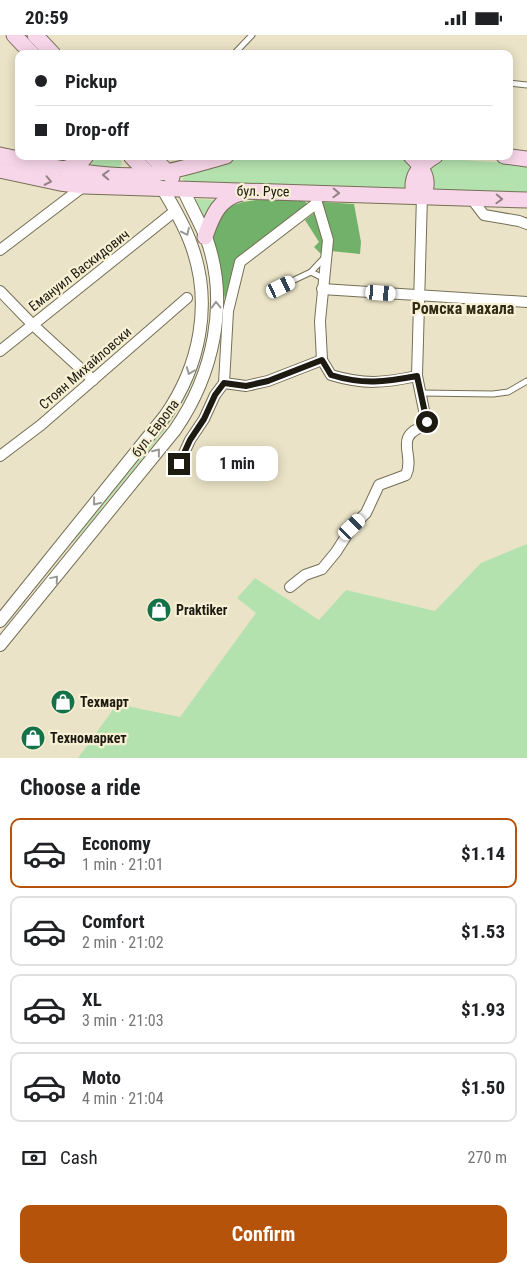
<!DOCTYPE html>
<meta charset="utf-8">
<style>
:root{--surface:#fff;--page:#f6f6f6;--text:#202124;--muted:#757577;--line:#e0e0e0;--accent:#b45309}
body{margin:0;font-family:"Roboto Condensed",sans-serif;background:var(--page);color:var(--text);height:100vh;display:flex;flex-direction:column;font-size:19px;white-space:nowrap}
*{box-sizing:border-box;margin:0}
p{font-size:16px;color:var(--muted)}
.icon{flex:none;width:28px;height:28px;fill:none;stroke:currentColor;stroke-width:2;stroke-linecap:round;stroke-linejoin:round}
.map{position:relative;height:723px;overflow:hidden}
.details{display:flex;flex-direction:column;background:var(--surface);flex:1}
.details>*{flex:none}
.guide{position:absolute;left:15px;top:15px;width:498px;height:110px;border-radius:10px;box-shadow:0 2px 12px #0003;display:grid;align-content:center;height:110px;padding:0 20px;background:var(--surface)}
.end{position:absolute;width:22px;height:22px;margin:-11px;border:6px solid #1d1a11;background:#fff;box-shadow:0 0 0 2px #fff}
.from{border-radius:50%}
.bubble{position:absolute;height:35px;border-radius:10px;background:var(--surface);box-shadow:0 2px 12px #0003;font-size:16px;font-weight:700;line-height:35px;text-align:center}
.car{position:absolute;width:15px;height:30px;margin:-15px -8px;border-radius:6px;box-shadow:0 0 4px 1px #0007;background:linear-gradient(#fff 24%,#345 0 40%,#fff 0 76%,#345 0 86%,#fff 0)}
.guide b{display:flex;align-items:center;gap:18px;height:48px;font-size:19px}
.guide b+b{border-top:1px solid var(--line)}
.guide i{width:12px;height:12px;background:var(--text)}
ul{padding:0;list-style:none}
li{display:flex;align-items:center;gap:15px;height:70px;margin:0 10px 8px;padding:0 10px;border:2px solid var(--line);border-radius:10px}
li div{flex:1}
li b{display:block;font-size:19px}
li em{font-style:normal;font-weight:700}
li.selected{border-color:var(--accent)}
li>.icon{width:45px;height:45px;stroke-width:1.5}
h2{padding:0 20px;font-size:22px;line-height:60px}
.pay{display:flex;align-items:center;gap:12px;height:55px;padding:0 20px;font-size:19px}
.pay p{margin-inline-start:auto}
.action{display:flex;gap:10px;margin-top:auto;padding:10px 20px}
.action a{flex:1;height:58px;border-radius:10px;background:var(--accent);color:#fff;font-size:20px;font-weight:700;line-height:58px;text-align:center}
.status{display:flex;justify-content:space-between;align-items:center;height:35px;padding:0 25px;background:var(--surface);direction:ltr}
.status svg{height:14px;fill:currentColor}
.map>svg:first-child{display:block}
.green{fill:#b4e2ae}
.forest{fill:#71b16a}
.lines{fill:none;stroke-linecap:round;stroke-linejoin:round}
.service-casing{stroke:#756f56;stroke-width:7}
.minor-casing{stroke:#756f56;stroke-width:12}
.tertiary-casing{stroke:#756f56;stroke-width:14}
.secondary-casing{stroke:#756f56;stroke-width:17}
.service{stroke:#fff;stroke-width:5}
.minor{stroke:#fff;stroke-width:10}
.tertiary{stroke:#fff;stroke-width:12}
.secondary{stroke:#f7d6e9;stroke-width:15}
.oneway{stroke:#958188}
.oneway2{stroke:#999894}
.route{stroke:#1d1a11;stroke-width:6}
.labels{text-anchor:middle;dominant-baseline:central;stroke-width:4.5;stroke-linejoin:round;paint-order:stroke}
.street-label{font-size:14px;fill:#1d1a11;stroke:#f7f0d4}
.poi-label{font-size:14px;font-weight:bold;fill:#1d1a11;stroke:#f7f0d4;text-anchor:start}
.quarter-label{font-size:16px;font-weight:bold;fill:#312b15;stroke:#f7f0d4}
</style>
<div class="status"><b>20:59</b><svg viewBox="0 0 49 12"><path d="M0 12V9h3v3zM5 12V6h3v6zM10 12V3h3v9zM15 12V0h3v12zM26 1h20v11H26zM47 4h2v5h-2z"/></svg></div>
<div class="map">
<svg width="527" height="723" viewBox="0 0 527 723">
<rect width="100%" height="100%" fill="#eae3c7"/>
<!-- green -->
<g class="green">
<path d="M 90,121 L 119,121 L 122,128 L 120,132 L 115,134 L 86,134 Z"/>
<path d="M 248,121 L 403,121 L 409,124 L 414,129 L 405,154 L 186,147 L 182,144 L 187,139 Z"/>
<path d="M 447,124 L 527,129 L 527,159 L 434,155 L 428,133 L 438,125 Z"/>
<path d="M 196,164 L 216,165 L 204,188 L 194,165 Z"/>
<path d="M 184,178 C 219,242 215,320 174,381 C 159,404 140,426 122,448 C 111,461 100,475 89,489 C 83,495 77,504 71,509 L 147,410 L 202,296 Z"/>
<path d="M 527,509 L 527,723 L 78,723 L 117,669 L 180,682 L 256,578 L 237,563 L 255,543 L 319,585 L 346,555 L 435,576 L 481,528 Z"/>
</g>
<!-- forest -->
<g class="forest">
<path d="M 262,164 L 299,165 L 306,167 L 307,170 L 239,222 L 226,273 L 219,224 L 213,202 L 217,188 L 228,172 L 243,167 Z"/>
<path d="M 322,167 L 354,169 L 361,207 L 360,219 L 331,216 L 321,219 L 314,212 L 319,207 L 305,185 L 313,179 Z"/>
</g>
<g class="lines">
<defs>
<g id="service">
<path d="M 234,19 L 252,0"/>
<path d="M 509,48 L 527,50"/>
<path d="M 311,237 L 324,223"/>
<path d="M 275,254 L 311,237 L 323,243"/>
<path d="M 421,358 L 493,359 L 508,357 L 527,346"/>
</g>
<g id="minor">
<path d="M 315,157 L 317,168 L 328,205 L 320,286 L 322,325 L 331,340 C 364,350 384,348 417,341"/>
<path d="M 471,163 L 484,180 L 519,186 L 527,189"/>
<path d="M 0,215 L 84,151"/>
<path d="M 322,254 L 527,267"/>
<path d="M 0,256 L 32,289 L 93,345"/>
<path d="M 0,316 L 175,176"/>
<path d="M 224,348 L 228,276 L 240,227 L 317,168"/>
<path d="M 0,421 L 41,390 L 187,263"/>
<path d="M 179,429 L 190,405 L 204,384 L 215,360 L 224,348 L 246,351 L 268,346 L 322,325"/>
<path d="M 290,552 L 305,540 L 322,534 L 336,517 L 352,492 L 366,478 L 379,450 L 406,440 C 416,419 391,401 427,390 L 417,341 L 422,161"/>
</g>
<g id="tertiary">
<path d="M 0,586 L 165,381 C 200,331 213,268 191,209 C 184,189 173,172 163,154"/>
<path d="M 0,610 L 175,395 C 213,340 230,267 206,202 C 199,186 190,170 183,154"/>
</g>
<g id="secondary">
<path d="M 14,0 L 32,19"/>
<path d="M 35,0 L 53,19"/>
<path d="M 0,120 C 49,131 97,144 148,140 C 174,137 201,128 226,121"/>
<path d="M 131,121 L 153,144"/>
<path d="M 152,121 L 172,142"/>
<path d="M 411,121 C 422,131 432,147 422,161 L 413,153 C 412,138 423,128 435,121"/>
<path d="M 504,121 L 527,124"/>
<path d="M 64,134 L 80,128 L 86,121"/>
<path d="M 0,135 L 60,148 L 84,151 L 527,165"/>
<path d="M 205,202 C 212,181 219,163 242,158"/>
</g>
</defs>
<!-- service casing -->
<use href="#service" class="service-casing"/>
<!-- minor casing -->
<use href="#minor" class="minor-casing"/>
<!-- tertiary casing -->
<use href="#tertiary" class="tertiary-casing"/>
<!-- secondary casing -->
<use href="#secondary" class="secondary-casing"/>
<!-- service -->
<use href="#service" class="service"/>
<!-- minor -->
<use href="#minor" class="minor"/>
<!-- tertiary -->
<use href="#tertiary" class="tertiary"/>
<!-- secondary -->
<use href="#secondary" class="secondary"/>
</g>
<!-- one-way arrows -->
<defs><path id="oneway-chevron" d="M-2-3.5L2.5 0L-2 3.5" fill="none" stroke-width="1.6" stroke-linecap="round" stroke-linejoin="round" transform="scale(1.25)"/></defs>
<g class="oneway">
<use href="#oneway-chevron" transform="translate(106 140) rotate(-178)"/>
<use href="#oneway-chevron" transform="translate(48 146) rotate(12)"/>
<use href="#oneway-chevron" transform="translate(336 158) rotate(2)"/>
<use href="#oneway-chevron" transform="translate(499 164) rotate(2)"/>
</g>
<g class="oneway2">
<use href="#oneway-chevron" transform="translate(186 197) rotate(65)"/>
<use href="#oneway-chevron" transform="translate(216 270) rotate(-91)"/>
<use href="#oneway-chevron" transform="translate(190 336) rotate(111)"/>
<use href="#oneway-chevron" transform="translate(157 417) rotate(-51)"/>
<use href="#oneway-chevron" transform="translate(96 467) rotate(129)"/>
<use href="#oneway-chevron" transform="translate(55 544) rotate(-50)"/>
</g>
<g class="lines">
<!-- route -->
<path class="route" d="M 179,429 L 190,405 L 204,384 L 215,360 L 224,348 L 246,351 L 268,346 L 322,325 L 331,340 C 363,350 385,347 417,341 L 427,387"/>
</g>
<!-- icons -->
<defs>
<symbol id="shop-disc" viewBox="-11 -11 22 22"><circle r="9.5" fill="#147248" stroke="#f7f0d4"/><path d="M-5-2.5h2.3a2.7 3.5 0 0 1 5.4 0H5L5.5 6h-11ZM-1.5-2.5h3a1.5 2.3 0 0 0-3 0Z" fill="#fff"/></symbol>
</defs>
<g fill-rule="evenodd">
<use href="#shop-disc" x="145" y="561" width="28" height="28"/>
<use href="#shop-disc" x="49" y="653" width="28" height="28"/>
<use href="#shop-disc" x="19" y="689" width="28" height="28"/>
</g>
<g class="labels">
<!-- street labels -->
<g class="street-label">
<text transform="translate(263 156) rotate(1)">бул. Русе</text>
<text transform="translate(79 235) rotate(-38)">Емануил Васкидович</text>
<text transform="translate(85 333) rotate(-41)">Стоян Михайловски</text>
<text transform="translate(155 393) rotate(-53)">бул. Европа</text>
</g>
<!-- poi labels -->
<g class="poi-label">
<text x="176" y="575">Praktiker</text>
<text x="80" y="667">Техмарт</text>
<text x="50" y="703">Техномаркет</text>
</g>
<!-- quarter labels -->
<g class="quarter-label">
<text x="463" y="273">Ромска махала</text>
</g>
</g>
</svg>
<i class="end from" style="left:427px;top:387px"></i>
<i class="end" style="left:179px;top:429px"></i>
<div class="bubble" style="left:196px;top:411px;width:82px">1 min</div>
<i class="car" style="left:281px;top:252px;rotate:64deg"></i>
<i class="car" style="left:381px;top:258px;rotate:94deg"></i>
<i class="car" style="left:352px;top:492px;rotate:46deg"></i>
<div class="guide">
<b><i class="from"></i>Pickup</b>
<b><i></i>Drop-off</b>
</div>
</div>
<section class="details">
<h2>Choose a ride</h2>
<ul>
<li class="selected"><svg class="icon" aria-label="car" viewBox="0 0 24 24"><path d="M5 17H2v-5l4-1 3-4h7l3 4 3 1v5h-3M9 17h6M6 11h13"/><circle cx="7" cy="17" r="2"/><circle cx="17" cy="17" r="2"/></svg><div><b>Economy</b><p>1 min · 21:01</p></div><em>$1.14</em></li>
<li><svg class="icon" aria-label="car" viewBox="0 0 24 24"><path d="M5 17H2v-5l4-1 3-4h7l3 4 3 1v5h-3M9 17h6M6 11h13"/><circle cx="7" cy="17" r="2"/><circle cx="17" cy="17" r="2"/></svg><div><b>Comfort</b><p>2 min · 21:02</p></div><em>$1.53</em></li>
<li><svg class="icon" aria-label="car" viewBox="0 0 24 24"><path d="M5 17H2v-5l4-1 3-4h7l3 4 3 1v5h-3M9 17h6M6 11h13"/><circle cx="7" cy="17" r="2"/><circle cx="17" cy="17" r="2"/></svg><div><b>XL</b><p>3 min · 21:03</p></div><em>$1.93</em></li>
<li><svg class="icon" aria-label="car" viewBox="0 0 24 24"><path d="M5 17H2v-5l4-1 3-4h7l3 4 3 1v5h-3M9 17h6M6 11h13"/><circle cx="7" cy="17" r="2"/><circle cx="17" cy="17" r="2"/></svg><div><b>Moto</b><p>4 min · 21:04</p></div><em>$1.50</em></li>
</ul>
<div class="pay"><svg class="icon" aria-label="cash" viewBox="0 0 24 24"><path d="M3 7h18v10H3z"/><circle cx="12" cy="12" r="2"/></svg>Cash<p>270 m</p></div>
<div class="action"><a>Confirm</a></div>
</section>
